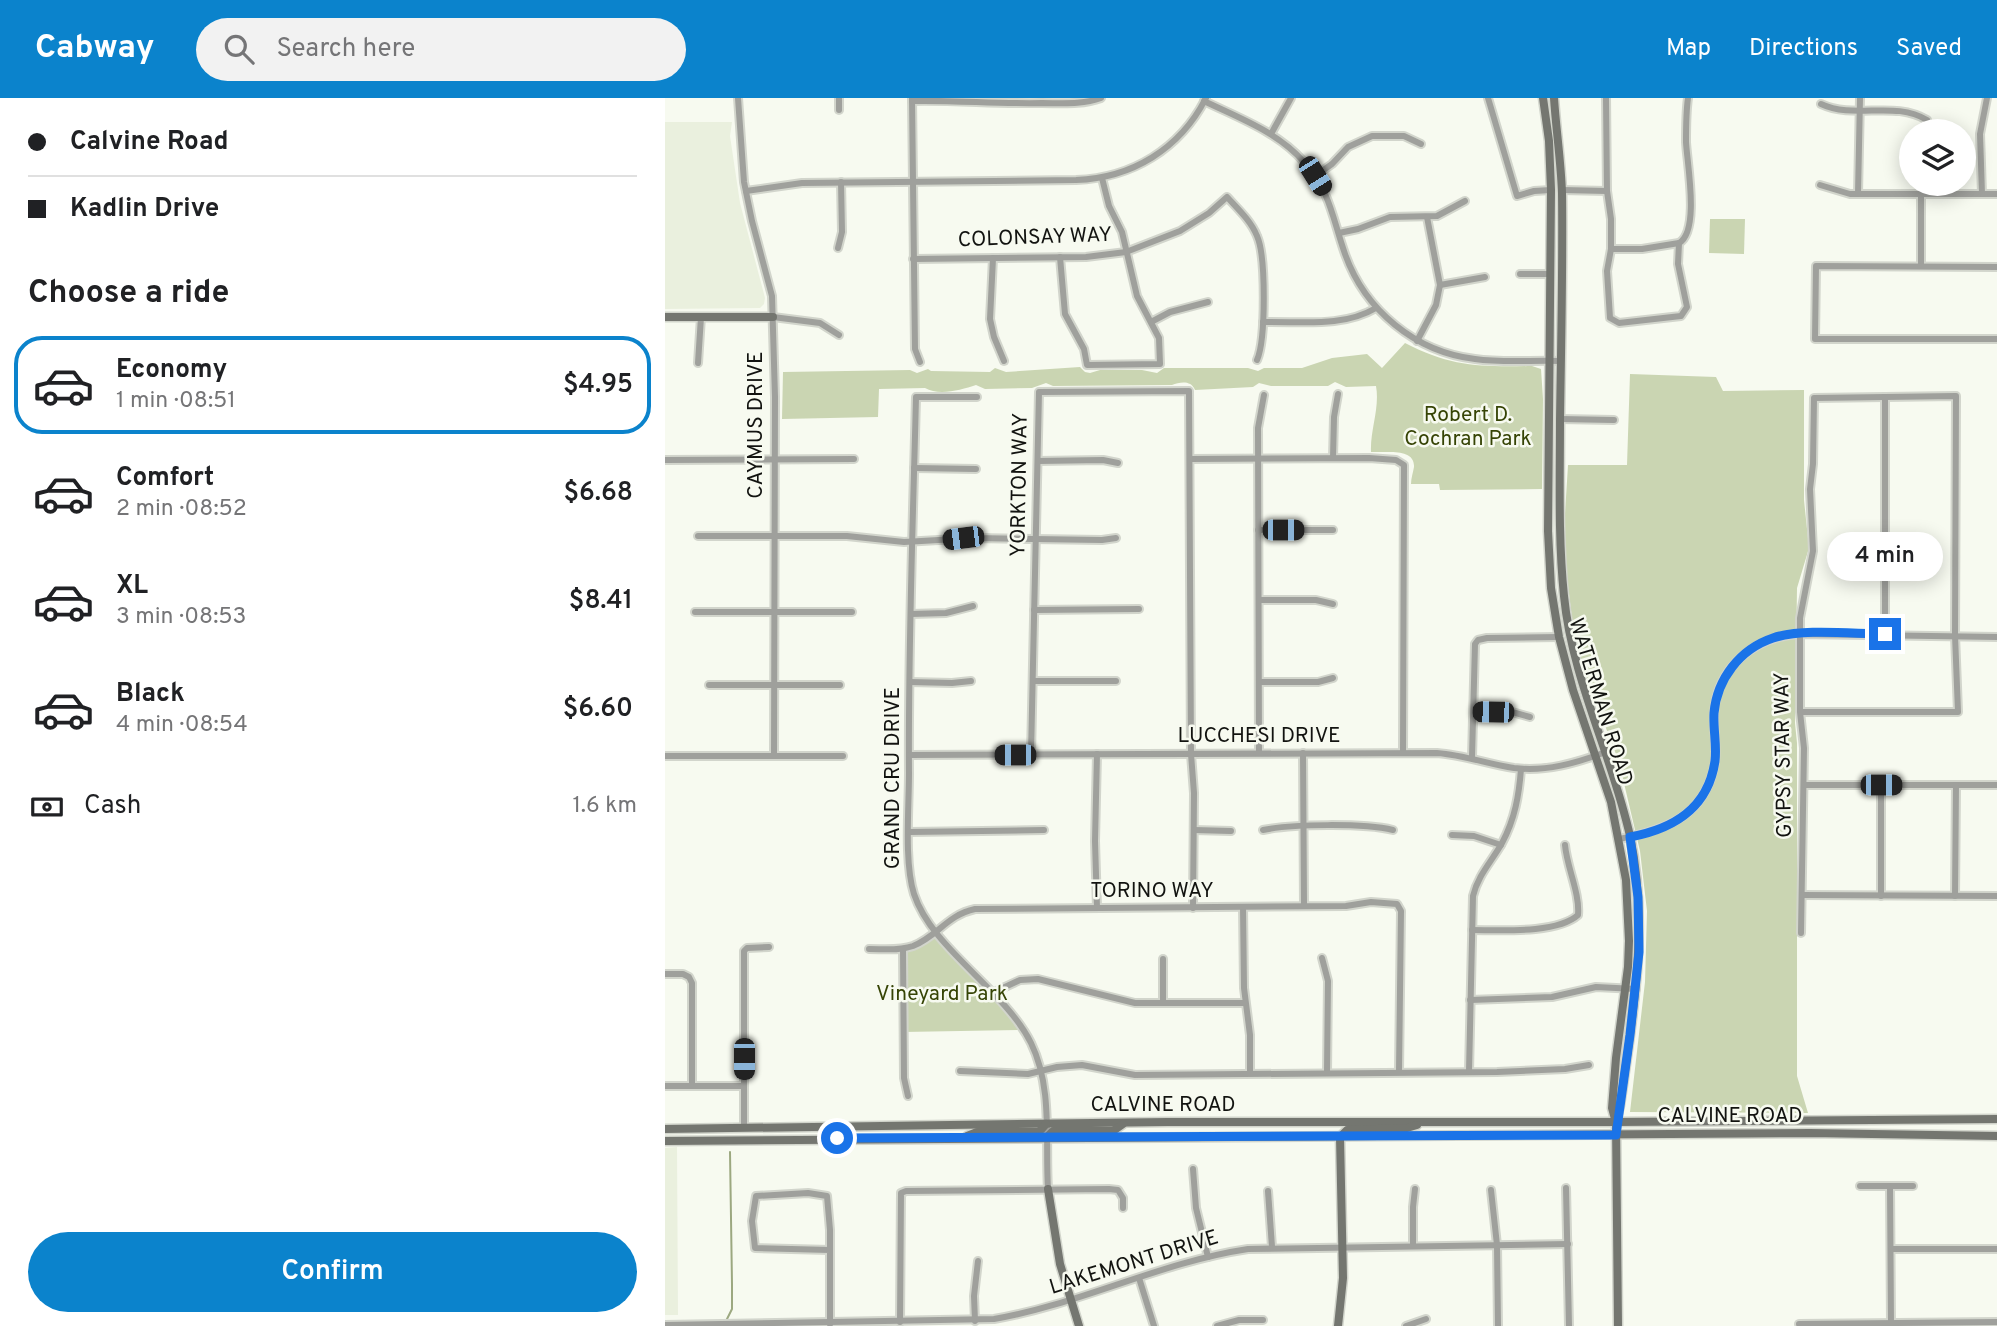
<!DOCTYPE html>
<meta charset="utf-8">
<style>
:root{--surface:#fff;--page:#f2f2f2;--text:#202124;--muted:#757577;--line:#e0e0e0;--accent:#0b83cc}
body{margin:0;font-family:Overpass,sans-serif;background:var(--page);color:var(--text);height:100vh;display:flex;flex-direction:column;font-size:26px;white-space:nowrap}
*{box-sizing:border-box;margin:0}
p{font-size:23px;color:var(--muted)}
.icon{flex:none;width:38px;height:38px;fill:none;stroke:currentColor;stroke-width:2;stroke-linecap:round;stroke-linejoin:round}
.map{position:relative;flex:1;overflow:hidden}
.drawer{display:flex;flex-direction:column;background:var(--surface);width:665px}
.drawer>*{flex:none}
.hud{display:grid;align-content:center;height:154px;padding:0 28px;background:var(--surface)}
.fabs{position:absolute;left:1234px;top:21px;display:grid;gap:14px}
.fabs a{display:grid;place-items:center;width:77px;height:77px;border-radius:50%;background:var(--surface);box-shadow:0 4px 18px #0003;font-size:35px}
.end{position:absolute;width:32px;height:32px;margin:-16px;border:9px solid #1a73e8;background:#fff;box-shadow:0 0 0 4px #fff}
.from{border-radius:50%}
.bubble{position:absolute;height:49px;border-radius:24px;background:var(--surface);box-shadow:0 4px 18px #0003;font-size:23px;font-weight:600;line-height:49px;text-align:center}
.car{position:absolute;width:21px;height:42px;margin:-21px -10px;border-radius:9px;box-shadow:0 0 5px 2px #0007;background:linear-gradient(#222 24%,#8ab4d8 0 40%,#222 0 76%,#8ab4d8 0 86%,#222 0)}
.hud b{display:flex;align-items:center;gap:24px;height:66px;font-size:26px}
.hud b+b{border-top:2px solid var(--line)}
.hud i{width:18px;height:18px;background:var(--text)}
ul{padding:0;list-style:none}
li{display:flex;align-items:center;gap:21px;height:98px;margin:0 14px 10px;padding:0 14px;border:4px solid transparent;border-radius:28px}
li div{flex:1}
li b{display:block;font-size:26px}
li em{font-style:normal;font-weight:600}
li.on{border-color:var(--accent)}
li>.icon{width:63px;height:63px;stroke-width:1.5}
h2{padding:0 28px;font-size:32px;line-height:84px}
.pay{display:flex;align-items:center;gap:18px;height:77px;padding:0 28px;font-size:26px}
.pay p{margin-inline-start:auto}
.cta{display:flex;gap:14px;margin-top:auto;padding:14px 28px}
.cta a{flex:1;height:80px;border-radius:42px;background:var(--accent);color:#fff;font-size:28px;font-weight:600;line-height:80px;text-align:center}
header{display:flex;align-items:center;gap:42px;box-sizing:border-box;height:98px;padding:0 35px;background:var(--accent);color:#fff}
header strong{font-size:33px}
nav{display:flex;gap:38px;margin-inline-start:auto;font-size:24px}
.search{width:490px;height:63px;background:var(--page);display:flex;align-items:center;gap:18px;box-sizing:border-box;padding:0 24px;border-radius:38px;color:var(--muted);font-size:26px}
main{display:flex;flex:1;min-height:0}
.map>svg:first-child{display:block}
.built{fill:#eaf0de}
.green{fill:#cad5b2}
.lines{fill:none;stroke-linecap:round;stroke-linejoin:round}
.stream{stroke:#9ca880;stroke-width:2}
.street-casing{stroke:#d2d5cc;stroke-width:10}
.secondary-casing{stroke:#d2d5cc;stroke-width:11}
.street{stroke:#9fa09c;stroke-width:6}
.secondary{stroke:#747670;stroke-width:8}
.route{stroke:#1a73e8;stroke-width:9}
.labels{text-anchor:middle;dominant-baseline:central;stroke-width:5;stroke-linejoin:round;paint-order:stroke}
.street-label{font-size:21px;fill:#121310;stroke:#f7faf0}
.park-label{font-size:21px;fill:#364405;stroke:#f7faf0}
</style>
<header>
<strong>Cabway</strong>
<div class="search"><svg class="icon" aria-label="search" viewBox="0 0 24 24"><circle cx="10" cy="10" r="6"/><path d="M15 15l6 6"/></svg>Search here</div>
<nav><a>Map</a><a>Directions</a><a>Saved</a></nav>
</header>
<main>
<section class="drawer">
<div class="hud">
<b><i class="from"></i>Calvine Road</b>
<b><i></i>Kadlin Drive</b>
</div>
<h2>Choose a ride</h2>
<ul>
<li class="on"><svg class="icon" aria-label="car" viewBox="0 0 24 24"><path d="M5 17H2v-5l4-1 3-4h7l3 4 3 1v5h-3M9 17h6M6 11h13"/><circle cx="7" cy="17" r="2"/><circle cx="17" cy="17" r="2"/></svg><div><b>Economy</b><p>1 min · 08:51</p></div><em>$4.95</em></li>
<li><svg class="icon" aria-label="car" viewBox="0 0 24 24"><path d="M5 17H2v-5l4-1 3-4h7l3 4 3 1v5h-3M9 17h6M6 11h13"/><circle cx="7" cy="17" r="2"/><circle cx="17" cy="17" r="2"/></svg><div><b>Comfort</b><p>2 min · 08:52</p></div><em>$6.68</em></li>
<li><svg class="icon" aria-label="car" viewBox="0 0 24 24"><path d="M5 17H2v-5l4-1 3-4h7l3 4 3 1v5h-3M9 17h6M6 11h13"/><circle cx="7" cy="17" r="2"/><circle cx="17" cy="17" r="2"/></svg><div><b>XL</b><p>3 min · 08:53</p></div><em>$8.41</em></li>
<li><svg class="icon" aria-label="car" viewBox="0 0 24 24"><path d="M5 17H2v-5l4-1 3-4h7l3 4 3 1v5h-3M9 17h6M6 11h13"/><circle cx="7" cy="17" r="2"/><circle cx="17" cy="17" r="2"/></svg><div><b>Black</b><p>4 min · 08:54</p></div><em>$6.60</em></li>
</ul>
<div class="pay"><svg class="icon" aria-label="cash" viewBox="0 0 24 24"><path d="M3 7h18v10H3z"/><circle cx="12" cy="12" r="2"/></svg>Cash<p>1.6 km</p></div>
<div class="cta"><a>Confirm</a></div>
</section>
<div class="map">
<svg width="1332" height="1228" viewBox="0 0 1332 1228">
<rect width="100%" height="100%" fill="#f7faf0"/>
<!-- built -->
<g class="built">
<path d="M 0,24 L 67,24 L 65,38 L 75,105 L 100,200 L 99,206 L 95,210 L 0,211 Z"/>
<path d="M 12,1049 L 13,1217 L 0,1217 L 0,1050 Z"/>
</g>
<!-- green -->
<g class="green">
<path d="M 1045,121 L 1080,121 L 1079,156 L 1044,155 Z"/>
<path d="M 740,245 C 786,269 817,269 867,268 L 876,271 L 878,301 L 877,391 L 775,392 L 774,386 L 746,386 C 746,380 748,375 749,369 C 750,349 720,355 706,354 C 705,332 715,310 711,288 L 681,289 L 670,284 L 663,288 L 606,288 L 594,285 L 588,289 L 530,292 C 526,282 515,284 507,287 L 388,288 L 381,285 L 367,290 L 320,291 L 311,287 C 296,292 274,298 260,290 L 214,291 L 213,319 L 117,321 L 118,274 L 245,272 L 252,275 L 263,271 L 266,273 L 325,274 L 330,270 L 341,274 L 415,269 L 420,274 L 425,275 L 435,272 L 477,272 L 492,275 L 499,270 L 583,270 L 593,273 L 599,270 L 637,270 L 667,260 L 702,256 L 717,270 Z"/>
<path d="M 965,276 L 1051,279 L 1058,293 L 1139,292 L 1139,402 L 1144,450 L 1132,490 L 1130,625 L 1132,645 L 1132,978 L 1143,1015 L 965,1014 L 980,884 L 982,813 L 975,753 L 954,664 L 911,552 L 898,448 L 903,367 L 962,367 Z"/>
<path d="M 270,833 L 358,932 L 238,934 L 238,851 Z"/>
</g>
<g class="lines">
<!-- stream -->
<path class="stream" d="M 61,1223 L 67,1211 L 67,1186 L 65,1054"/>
<defs>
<g id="street">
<path d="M 73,0 L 79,84 L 87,123 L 107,198 L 110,299 L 109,657"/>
<path d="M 247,0 L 250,251 L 255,264"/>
<path d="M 823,0 L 852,98 L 869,93 L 886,92"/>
<path d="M 941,0 L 942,93 L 946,121 L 946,151 L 942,173 L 945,220 L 954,225 L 1016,218 L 1022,209 L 1013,166 L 1014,145 C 1035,133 1022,65 1021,44 C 1021,29 1021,14 1023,0"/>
<path d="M 247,3 C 290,2 333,6 377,5 C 397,5 417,7 436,0"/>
<path d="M 539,3 C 574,20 613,34 639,64 C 666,95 667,119 680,156 C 700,212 750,254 810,261 C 838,265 867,262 895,263"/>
<path d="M 1156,6 C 1190,22 1229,2 1262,22"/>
<path d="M 174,12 L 174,0"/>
<path d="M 606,36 L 626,0"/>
<path d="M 650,78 L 667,66 L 683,49 L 707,38 L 739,38 L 756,46"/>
<path d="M 1155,87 L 1185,96 L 1332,96"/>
<path d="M 897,92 L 942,93"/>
<path d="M 81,93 L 137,85 L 411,82 C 467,80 515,51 541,0"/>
<path d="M 1193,96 L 1195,0"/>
<path d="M 1256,96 L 1256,168"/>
<path d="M 1317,96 L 1315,36 L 1322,0"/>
<path d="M 674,135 L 693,131 L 725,119 L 772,118 L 800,103"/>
<path d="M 173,150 L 177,134 L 176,84"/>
<path d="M 946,151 L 977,151 L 1014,145"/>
<path d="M 395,159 L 400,216 L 419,251 L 422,267 L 495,266 L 494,240 L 472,198 L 457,134 L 444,108 L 437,80"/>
<path d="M 328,160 L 325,221 L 329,239 L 339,263"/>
<path d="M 248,161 L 421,159 L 461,154 L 515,133 L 544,115 L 562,99 C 573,111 586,123 592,138 C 601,158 601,241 592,262"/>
<path d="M 1332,169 L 1151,168 L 1150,241 L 1332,241"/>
<path d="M 855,176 L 885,176"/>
<path d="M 775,187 L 820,179"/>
<path d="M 108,219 L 155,225 L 174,237"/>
<path d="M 486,224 L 505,214 L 543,204"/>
<path d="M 598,224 C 636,223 677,230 711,210"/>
<path d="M 752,243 L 771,207 L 775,187 L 762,119"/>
<path d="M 33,265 L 36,219"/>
<path d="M 312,299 L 251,299 C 248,424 243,550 244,675 C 244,710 239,764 249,796 C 267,851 340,892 366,945 C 388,990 380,1043 383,1091"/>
<path d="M 1220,299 L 1220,536"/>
<path d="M 895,321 L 949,322"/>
<path d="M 668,360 L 669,319 L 673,296"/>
<path d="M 525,361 L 704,360 L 731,362 L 739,367 L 738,655"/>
<path d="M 0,362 L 189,361"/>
<path d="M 373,363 L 438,362 L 453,365"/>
<path d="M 249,370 L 311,371"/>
<path d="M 593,432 L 668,432"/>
<path d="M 33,438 L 182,438 L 239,444 L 308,440 L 437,442 L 451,440"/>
<path d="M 594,502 L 651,502 L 668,506"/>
<path d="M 369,512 L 474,511"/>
<path d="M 30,514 L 187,514"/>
<path d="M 246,516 L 281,515 L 308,508"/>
<path d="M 368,583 L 451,583"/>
<path d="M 245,584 L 287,585 L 306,583"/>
<path d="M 594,584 L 653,584 L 668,580"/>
<path d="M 44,587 L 175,587"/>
<path d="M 809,614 L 847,614 L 865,619"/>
<path d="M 1135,614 L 1293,614 L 1290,537 L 1291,298 L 1149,300 L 1148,366 L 1145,391 L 1148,453 L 1135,520 L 1135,614 L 1139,650 L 1136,835"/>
<path d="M 594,655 L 593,330 L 599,297"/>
<path d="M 638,655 L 639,807"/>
<path d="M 244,657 L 772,655 C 799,657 823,666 849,670 C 881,674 911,665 941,654"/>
<path d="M 366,657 L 374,294 L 524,293 L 526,656 L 529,695 L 528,810"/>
<path d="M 0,658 L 178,658"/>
<path d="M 807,659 L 810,546 L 813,542 L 822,540 L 894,539"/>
<path d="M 1139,687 L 1332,687"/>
<path d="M 529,732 L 566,733"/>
<path d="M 598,732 C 627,726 699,725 728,732"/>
<path d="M 244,734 L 379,732"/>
<path d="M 787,737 L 809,738 L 836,747"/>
<path d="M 954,741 C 1001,732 1041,718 1050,664 C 1052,648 1048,631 1049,615 C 1052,569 1090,538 1135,536 L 1332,539"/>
<path d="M 1137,797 L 1332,798"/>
<path d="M 1216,798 L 1216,687"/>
<path d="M 1290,798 L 1291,687"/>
<path d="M 578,809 L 579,890 L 585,937 L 585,975"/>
<path d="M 432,810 L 430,743 L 432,656"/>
<path d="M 807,832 C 834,832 892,836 913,817 C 915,795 902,770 900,747"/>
<path d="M 204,851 C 219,851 234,853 248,848 C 273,838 282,817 310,811 L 681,808 L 706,804 L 732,806 L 736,813 L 734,974"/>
<path d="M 238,851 L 239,980 L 243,998"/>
<path d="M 657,860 L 663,883 L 662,975"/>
<path d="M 498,861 L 498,905"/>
<path d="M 0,876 L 18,876 L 24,879 L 27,885 L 27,988"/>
<path d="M 327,895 L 355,882 L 373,881 L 470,905 L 580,905"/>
<path d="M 805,902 L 887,899 L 931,889 L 971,891"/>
<path d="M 295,973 L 363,976 L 392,969 L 417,967 L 470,977 L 832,974 L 900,971 L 924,967"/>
<path d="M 804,974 L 808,798 C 813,777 827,763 837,745 C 850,721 854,697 856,671"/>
<path d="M 0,988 L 79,988"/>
<path d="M 79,1030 L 79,853 L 82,850 L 104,849"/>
<path d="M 528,1071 L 531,1110 L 543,1159"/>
<path d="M 1195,1088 L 1248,1088"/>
<path d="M 1225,1088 L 1226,1225"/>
<path d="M 901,1090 L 904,1228"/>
<path d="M 826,1092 L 832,1147 L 833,1228"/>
<path d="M 603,1093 L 607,1149"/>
<path d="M 748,1148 L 748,1109 L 750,1091"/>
<path d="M 1226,1151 L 1332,1151"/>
<path d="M 474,1180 L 489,1228"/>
<path d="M 310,1223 L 309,1198 L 313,1163"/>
<path d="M 235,1224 L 236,1095 L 241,1093 L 444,1091 L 453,1092 L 458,1100 L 458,1110"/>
<path d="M 165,1226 L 165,1132 L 162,1098 L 143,1095 L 91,1098 L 87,1123 L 90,1150 L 165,1152"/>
<path d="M 1134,1226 L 1332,1224"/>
<path d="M 0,1227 L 329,1221 C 416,1206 496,1164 583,1151 L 903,1146"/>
<path d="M 552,1228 L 574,1222 L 598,1222"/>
<path d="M 741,1228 L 761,1221"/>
</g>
<g id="secondary">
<path d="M 878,0 L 884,43 L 886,92 L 883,433 L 886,490 L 894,539 L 908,592 L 946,704 L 961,782 L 964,843 L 963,869 L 951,960 L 947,1010 L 950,1021"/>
<path d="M 889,0 C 891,31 896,64 897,95 C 898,171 896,247 895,323 C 895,382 893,440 899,498 C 907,581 947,657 965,738 C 984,827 968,918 955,1007 L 951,1024 L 953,1228"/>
<path d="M 0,219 L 108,219"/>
<path d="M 0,1031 L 502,1024 L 951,1024 L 1332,1021"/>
<path d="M 302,1038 L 312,1034 L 374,1034 L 381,1026"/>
<path d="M 675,1039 L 682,1032 L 742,1030 L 752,1027"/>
<path d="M 381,1040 L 388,1033 L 448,1033 L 458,1026"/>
<path d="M 0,1043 L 1145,1035 L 1332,1038"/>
<path d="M 383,1091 L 395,1166 L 414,1228"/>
<path d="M 673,1228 L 678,1180 L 675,1039"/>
</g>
</defs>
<!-- street casing -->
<use href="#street" class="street-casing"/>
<!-- secondary casing -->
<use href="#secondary" class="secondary-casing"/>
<!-- street -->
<use href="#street" class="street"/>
<!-- secondary -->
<use href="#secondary" class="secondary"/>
</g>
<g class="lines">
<!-- route -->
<path class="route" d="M 172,1040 L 951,1037 L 965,937 L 974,854 L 973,799 L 965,739 C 1008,731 1043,711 1050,663 C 1052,647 1048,631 1049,615 C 1052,581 1075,551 1108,540 C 1137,530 1189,536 1220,536"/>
</g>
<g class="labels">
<!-- street labels -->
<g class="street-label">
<text transform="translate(370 140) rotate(-2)">COLONSAY WAY</text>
<text transform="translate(91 327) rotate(-90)">CAYMUS DRIVE</text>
<text transform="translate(355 387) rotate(-89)">YORKTON WAY</text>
<text transform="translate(935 604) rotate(73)">WATERMAN ROAD</text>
<text x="594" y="638">LUCCHESI DRIVE</text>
<text transform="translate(1119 657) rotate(-91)">GYPSY STAR WAY</text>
<text transform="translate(228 680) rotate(-90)">GRAND CRU DRIVE</text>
<text x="487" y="793">TORINO WAY</text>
<text x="498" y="1007">CALVINE ROAD</text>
<text x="1065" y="1018">CALVINE ROAD</text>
<text transform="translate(469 1165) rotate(-17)">LAKEMONT DRIVE</text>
</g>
<!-- park labels -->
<g class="park-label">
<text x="803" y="317">Robert D.<tspan x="803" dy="24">Cochran Park</tspan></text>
<text x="277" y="896">Vineyard Park</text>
</g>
</g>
</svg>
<div class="fabs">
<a><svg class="icon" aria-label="layers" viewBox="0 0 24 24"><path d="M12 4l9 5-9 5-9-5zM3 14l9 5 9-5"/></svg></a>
</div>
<i class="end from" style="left:172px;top:1040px"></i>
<i class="end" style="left:1220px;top:536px"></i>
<div class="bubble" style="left:1162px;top:434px;width:116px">4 min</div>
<i class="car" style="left:650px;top:78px;rotate:148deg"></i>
<i class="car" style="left:618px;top:432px;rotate:90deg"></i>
<i class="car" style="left:298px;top:440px;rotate:263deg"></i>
<i class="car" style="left:828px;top:614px;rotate:271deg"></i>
<i class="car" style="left:350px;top:657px;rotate:270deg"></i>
<i class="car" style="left:1216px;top:687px;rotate:90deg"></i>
<i class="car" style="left:79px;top:961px;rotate:180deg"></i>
</div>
</main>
